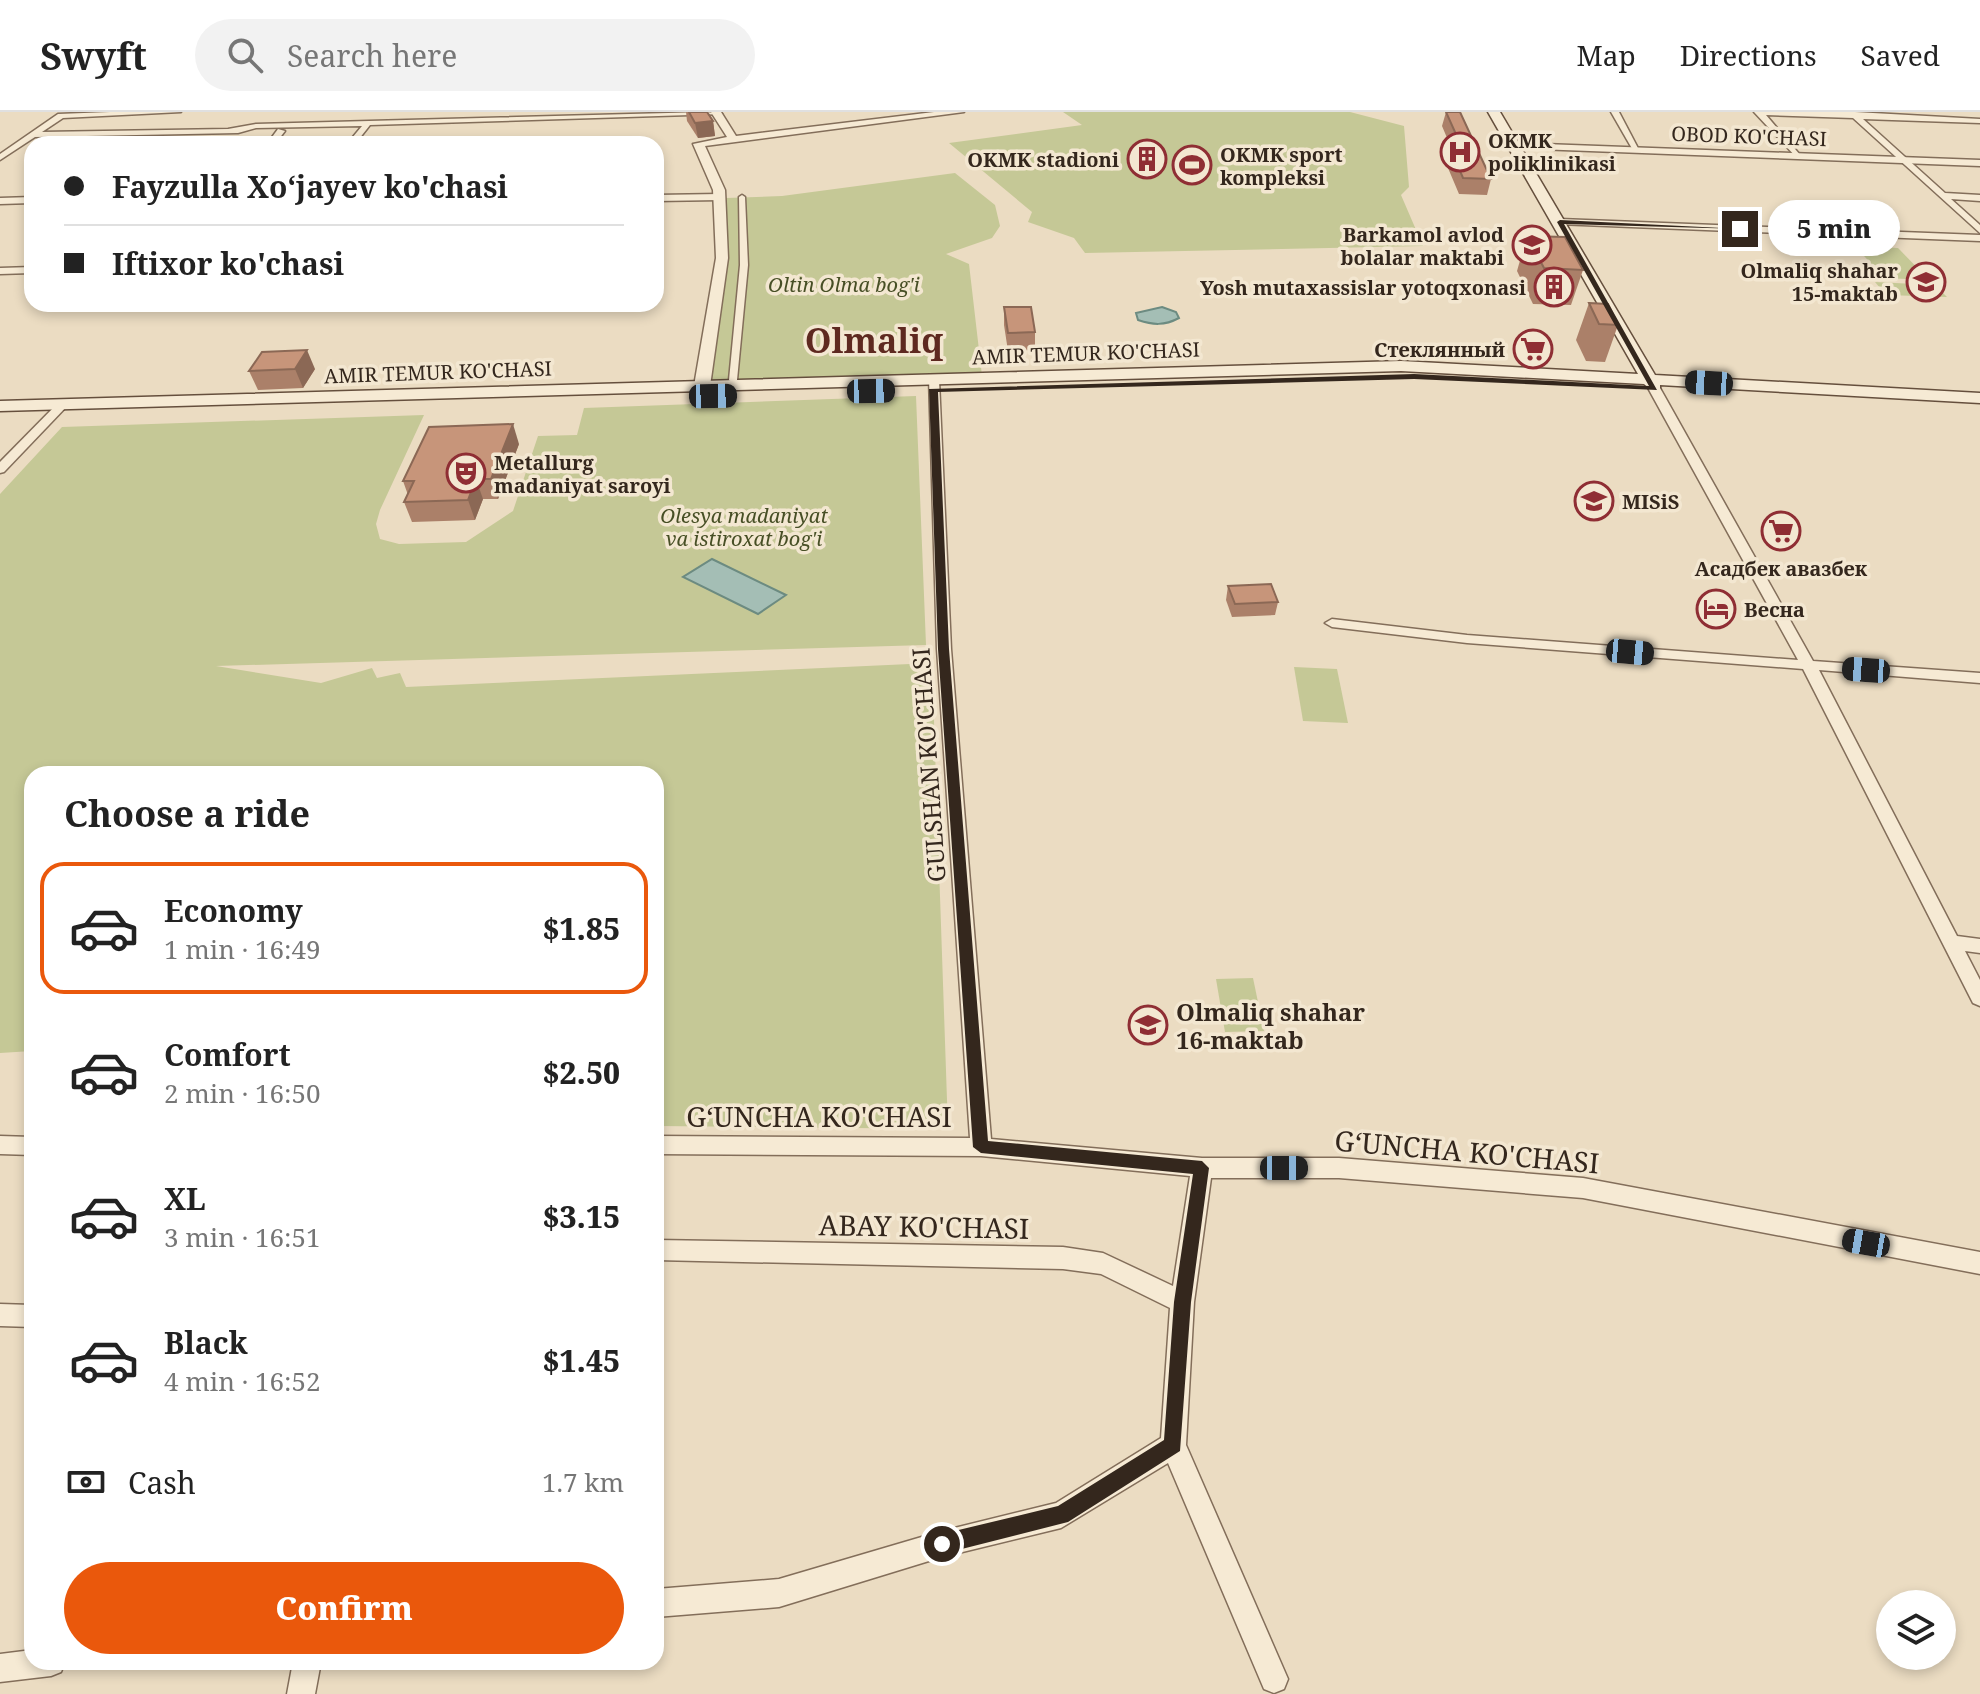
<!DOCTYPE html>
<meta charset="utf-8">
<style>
:root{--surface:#fff;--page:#f2f2f2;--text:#222;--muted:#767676;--line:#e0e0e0;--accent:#ea580c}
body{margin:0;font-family:"Noto Serif",serif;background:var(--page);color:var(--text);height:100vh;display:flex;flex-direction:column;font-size:30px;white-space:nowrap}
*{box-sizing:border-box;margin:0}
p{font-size:26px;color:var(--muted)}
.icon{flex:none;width:44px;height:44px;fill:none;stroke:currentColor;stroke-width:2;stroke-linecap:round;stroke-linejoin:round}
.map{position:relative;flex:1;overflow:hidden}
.sheet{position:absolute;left:24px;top:654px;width:640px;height:904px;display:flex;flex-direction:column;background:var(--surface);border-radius:24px;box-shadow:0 4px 12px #0003}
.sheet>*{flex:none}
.hud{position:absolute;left:24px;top:24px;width:640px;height:176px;border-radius:24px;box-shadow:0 4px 12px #0003;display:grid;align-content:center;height:176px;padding:0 40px;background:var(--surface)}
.fabs{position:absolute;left:1876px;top:1478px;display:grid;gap:16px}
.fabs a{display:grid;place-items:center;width:80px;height:80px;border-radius:50%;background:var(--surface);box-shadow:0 4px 12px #0003;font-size:40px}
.end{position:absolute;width:36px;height:36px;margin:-18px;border:10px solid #34271d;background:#fff;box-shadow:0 0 0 4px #fff}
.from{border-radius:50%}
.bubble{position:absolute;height:56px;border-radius:28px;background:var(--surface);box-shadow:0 4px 12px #0003;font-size:26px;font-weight:800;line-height:56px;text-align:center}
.car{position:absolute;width:24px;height:48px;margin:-24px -12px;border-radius:10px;box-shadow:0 0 6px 2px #0007;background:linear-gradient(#222 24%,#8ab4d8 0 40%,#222 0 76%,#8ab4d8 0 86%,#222 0)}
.hud b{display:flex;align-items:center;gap:28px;height:76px;font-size:30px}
.hud b+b{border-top:2px solid var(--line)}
.hud i{width:20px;height:20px;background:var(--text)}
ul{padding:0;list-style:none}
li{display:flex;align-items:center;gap:24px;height:132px;margin:0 16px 12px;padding:0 24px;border:4px solid transparent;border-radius:24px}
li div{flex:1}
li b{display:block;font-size:30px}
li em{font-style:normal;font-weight:800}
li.selected{border-color:var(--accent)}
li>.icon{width:72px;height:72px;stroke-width:1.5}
h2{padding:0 40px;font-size:36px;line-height:96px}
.pay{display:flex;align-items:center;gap:20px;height:88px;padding:0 40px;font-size:30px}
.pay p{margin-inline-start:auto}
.cta{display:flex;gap:16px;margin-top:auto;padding:16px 40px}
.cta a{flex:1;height:92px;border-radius:48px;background:var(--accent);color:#fff;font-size:32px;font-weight:800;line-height:92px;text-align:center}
header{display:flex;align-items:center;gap:48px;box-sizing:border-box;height:112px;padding:0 40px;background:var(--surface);border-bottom:2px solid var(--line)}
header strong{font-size:38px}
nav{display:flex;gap:44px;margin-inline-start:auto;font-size:28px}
.search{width:560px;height:72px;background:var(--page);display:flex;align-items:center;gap:20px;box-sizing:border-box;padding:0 28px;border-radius:44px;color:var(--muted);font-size:30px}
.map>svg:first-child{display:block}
.green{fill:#c5c896}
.water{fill:#a4beb5;stroke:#6c8b81;stroke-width:2}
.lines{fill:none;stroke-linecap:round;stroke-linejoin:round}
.pedestrian-casing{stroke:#836e5a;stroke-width:3}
.minor-casing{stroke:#836e5a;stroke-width:3}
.tertiary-casing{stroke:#836e5a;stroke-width:3}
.secondary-casing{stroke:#654f3d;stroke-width:3}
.pedestrian{fill:#f6ead4;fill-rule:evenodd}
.minor{fill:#f6ead4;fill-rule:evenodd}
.tertiary{fill:#f6ead4;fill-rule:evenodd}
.secondary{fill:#f6ead4;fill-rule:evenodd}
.wall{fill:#ab8069}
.shaded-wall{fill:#8b6855}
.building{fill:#c7957a;stroke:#8b6855;stroke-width:2}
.route{fill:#34271d}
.labels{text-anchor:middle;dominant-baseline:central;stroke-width:7;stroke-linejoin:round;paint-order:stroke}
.far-street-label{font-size:20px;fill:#34271d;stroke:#f3e7d1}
.far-poi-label{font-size:20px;font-weight:bold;fill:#34271d;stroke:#f3e7d1;text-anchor:start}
.far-park-label{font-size:20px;font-style:italic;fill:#474f25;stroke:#f3e7d1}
.street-label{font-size:24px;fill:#34271d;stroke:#f3e7d1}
.poi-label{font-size:24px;font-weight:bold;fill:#34271d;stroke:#f3e7d1;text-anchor:start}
.near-street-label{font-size:28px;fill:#34271d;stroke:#f3e7d1}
.far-town-label{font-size:34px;font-weight:bold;fill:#5e2920;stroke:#f3e7d1}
</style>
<header>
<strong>Swyft</strong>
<div class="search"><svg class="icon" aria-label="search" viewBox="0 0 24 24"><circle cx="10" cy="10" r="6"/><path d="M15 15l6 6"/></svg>Search here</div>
<nav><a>Map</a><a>Directions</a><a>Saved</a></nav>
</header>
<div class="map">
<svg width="1980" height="1582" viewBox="0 0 1980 1582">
<rect width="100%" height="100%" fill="#ebdcc2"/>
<!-- green -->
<g class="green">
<path d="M 1063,0 L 1350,0 L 1404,14 L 1409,75 L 1401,83 L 1423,134 L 1085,141 L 1074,126 L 1028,110 L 1032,100 L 949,31 L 1082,13 Z"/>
<path d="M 955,61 L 995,93 L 1000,114 L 992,126 L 946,142 L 969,152 L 982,264 L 710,272 L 728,153 L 726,86 L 782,84 Z"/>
<path d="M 1855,134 L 1898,136 L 1929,168 L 1884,166 Z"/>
<path d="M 1875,170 L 1935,173 L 1947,185 L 1886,183 Z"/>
<path d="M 916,284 L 926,533 L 216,554 L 321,571 L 372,556 L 377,566 L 400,561 L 406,575 L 932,551 L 948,1017 L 656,1014 L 656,662 L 32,662 L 32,939 L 0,941 L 0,382 L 62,315 L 424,303 L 380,398 L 376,412 L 380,427 L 399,432 L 466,430 L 513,399 L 538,324 L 577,323 L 584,296 Z"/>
<path d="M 1294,555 L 1337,557 L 1348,611 L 1303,609 Z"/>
<path d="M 1253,866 L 1264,919 L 1225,920 L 1216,867 Z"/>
</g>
<!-- water -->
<g class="water">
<path d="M 1162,195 L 1176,200 L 1179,206 C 1164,214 1153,213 1138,208 L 1136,201 Z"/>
<path d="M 712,447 L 786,483 L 758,502 L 683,465 Z"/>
</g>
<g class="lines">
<defs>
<path id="pedestrian" d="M 742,83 L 745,85 L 748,153 L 737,268 L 733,271 L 729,268 L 740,153 L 739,85 Z"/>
<g id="minor">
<path d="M 110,0 L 181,0 L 63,6 L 42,20 L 228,17 L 256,12 L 706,0 L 722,2 L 370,13 L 355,32 L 347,32 L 362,14 L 256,16 L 238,21 L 35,25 L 0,48 L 0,42 L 58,2 Z"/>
<path d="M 1611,0 L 1619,0 L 1640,40 L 1634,40 Z"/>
<path d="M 1754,0 L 1855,0 L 1980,7 L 1980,11 L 1863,7 L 1945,81 L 1980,83 L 1980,89 L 1951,87 L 1980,113 L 1980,121 L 1853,6 L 1766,3 L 1801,44 L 1797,46 Z"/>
<path d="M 278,17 L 285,19 L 275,32 L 267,32 Z"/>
<path d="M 656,83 L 720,82 L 724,85 L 720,88 L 656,89 Z"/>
<path d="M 32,85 L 32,91 L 0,92 L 0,86 Z"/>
<path d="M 1560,107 L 1980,123 L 1980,129 L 1557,112 Z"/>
<path d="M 32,155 L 32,161 L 0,162 L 0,156 Z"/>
<path d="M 929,266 L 939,268 L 951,537 L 991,1027 L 1202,1046 L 1339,1046 L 1583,1066 L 1980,1140 L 1980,1162 L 1583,1086 L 1339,1066 L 1211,1066 L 1194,1190 L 1186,1333 L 1288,1567 L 1284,1577 L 1274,1581 L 1264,1577 L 1168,1351 L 1061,1416 L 942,1445 L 779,1495 L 656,1505 L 656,1477 L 779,1467 L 942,1419 L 1056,1391 L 1161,1326 L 1170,1196 L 1101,1162 L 1063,1157 L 656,1148 L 656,1128 L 1063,1135 L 1103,1141 L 1173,1174 L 1190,1064 L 981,1044 L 656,1042 L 656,1024 L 970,1026 L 937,537 Z"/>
<path d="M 1650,274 L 1660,276 L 1813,549 L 1980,561 L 1980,571 L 1819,558 L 1957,824 L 1980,827 L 1980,841 L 1965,839 L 1980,868 L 1980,894 L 1973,891 L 1803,557 L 1467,531 L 1332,515 L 1325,511 L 1332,507 L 1467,523 L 1798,548 L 1648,276 Z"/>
<path d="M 59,290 L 69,292 L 4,360 L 0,361 L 0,350 Z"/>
<path d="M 0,1024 L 32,1025 L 32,1043 L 0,1042 Z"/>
<path d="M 0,1192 L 32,1193 L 32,1215 L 0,1214 Z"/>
<path d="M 32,1538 L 32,1550 L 65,1550 L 61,1560 L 51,1564 L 0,1570 L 0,1542 Z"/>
<path d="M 293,1550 L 321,1550 L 315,1582 L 287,1582 Z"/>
</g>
<g id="tertiary">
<path d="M 711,0 L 721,0 L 736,24 L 934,0 L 964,0 L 705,34 L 725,78 L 728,146 L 710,274 L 702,279 L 694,274 L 716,146 L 713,78 L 693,32 L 727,25 Z"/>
<path d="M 1516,31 L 1980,48 L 1980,54 L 1512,36 Z"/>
</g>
<path id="secondary" d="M 1488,0 L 1500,0 L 1655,263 L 1980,281 L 1980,291 L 1660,273 L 1660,279 L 1654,281 L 1644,272 L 1401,259 L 0,299 L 0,289 L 1401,249 L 1638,262 Z"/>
</defs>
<!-- pedestrian casing -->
<use href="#pedestrian" class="pedestrian-casing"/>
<!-- minor casing -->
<use href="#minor" class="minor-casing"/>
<!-- tertiary casing -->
<use href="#tertiary" class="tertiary-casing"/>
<!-- secondary casing -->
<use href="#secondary" class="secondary-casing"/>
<!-- pedestrian -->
<use href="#pedestrian" class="pedestrian"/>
<!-- minor -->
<use href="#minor" class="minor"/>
<!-- tertiary -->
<use href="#tertiary" class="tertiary"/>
<!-- secondary -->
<use href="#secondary" class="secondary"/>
</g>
<!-- wall -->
<g class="wall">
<path d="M 686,0 L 707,0 L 713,9 L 715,24 L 698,26 L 687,9 Z"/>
<path d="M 1446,0 L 1460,0 L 1491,67 L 1487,83 L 1459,82 L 1448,56 L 1452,40 L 1453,40 L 1442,14 Z"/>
<path d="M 1527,124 L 1583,158 L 1571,193 L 1533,192 L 1517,159 Z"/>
<path d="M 1589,191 L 1618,213 L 1605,250 L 1586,249 L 1576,228 Z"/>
<path d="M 1004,195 L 1035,220 L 1035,238 L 1008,239 L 1004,213 Z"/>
<path d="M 315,257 L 303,276 L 258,278 L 249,259 Z"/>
<path d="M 519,332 L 498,387 L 483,387 L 475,408 L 412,410 L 404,390 L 408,383 L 403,369 Z"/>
<path d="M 1228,474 L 1278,490 L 1275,503 L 1232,505 L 1226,488 Z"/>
</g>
<!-- shaded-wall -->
<g class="shaded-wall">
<path d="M 713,9 L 715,24 L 698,26 L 695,11 Z"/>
<path d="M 307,238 L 315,257 L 303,276 L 295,257 Z"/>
<path d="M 513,312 L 519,332 L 498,387 L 491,367 Z"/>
<path d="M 476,367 L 483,387 L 475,408 L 468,388 Z"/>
</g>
<!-- building -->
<g class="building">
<path d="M 689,0 L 707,0 L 713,9 L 695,11 Z"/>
<path d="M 1446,0 L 1460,0 L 1491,67 L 1463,66 L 1452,40 L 1464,40 Z"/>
<path d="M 1527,124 L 1565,125 L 1583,158 L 1544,156 Z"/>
<path d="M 1589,191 L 1608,192 L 1618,213 L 1599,212 Z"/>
<path d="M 1004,195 L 1031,195 L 1035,220 L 1008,221 Z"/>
<path d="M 307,238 L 295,257 L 249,259 L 262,240 Z"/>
<path d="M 513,312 L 491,367 L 476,367 L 468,388 L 404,390 L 414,369 L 403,369 L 429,315 Z"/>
<path d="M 1271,472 L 1278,490 L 1235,492 L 1228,474 Z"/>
</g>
<!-- route -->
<path class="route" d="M 1560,108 L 1743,117 L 1564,112 L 1657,278 L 1414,267 L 938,280 L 949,537 L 988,1029 L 1202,1049 L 1209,1056 L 1191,1190 L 1180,1339 L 1068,1410 L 942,1442 L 935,1439 L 935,1425 L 942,1422 L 1058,1394 L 1164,1328 L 1174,1190 L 1193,1062 L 981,1041 L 973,1035 L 938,537 L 929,277 L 1414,262 L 1649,274 L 1557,110 Z"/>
<!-- icons -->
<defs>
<symbol id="hospital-ring" viewBox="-11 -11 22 22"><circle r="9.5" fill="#f3e7d1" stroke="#8f2e34" stroke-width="1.5"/><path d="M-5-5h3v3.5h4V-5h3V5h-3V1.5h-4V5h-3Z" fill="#8f2e34"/></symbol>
<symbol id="building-ring" viewBox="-11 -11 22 22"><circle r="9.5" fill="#f3e7d1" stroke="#8f2e34" stroke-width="1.5"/><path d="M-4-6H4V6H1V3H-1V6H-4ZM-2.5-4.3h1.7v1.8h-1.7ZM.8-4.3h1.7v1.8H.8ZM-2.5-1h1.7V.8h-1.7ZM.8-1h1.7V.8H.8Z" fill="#8f2e34"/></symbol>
<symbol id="stadium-ring" viewBox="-11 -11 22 22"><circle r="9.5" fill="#f3e7d1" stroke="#8f2e34" stroke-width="1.5"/><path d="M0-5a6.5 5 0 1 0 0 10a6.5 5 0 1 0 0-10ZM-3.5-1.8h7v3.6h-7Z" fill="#8f2e34"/></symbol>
<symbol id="school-ring" viewBox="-11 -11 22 22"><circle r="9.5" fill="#f3e7d1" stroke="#8f2e34" stroke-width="1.5"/><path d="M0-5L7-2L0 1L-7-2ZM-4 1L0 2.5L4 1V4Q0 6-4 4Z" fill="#8f2e34"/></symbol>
<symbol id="supermarket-ring" viewBox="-11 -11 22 22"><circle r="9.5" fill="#f3e7d1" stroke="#8f2e34" stroke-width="1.5"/><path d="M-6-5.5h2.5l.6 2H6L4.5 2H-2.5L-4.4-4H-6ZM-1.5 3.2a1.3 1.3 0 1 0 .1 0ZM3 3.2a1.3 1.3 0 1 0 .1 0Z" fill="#8f2e34"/></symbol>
<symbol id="theatre-ring" viewBox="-11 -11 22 22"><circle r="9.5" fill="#f3e7d1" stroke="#8f2e34" stroke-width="1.5"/><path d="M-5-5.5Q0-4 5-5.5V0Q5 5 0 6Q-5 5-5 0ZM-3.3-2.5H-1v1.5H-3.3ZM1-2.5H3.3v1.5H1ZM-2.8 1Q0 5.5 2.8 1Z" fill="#8f2e34"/></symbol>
<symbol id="university-ring" viewBox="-11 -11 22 22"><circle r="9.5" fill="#f3e7d1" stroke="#8f2e34" stroke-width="1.5"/><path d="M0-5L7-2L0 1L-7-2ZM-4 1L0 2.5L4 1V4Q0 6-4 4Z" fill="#8f2e34"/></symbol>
<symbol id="hotel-ring" viewBox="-11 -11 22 22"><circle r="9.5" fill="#f3e7d1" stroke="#8f2e34" stroke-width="1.5"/><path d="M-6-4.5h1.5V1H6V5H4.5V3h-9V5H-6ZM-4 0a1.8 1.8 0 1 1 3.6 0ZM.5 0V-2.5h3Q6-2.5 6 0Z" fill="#8f2e34"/></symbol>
</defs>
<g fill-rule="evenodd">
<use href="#hospital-ring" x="1438" y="18" width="44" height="44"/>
<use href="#building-ring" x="1125" y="25" width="44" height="44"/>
<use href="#stadium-ring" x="1170" y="31" width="44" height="44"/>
<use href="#school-ring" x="1510" y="111" width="44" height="44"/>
<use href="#school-ring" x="1904" y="148" width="44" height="44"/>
<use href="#building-ring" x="1532" y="153" width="44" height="44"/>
<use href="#supermarket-ring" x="1511" y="215" width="44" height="44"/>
<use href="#theatre-ring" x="444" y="339" width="44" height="44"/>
<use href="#university-ring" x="1572" y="367" width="44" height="44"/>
<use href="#supermarket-ring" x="1759" y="397" width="44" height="44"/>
<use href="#hotel-ring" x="1694" y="475" width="44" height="44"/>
<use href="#school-ring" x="1126" y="891" width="44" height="44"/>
</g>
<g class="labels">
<!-- far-street labels -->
<g class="far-street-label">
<text transform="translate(1749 24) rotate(2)">OBOD KO'CHASI</text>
<text transform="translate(1086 241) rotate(-2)">AMIR TEMUR KO'CHASI</text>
<text transform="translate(438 260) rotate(-2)">AMIR TEMUR KO'CHASI</text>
</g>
<!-- far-poi labels -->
<g class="far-poi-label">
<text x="1488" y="28">OKMK<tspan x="1488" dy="23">poliklinikasi</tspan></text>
<text x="1220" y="42">OKMK sport<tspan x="1220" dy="23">kompleksi</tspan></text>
<text x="1119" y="47" text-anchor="end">OKMK stadioni</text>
<text x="1504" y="122" text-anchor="end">Barkamol avlod<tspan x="1504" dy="23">bolalar maktabi</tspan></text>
<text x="1898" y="158" text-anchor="end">Olmaliq shahar<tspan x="1898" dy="23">15-maktab</tspan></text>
<text x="1526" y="175" text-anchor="end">Yosh mutaxassislar yotoqxonasi</text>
<text x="1505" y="237" text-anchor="end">Стеклянный</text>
<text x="494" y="350">Metallurg<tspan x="494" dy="23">madaniyat saroyi</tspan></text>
<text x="1622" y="389">MISiS</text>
<text x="1781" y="456" text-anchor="middle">Асадбек авазбек</text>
<text x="1744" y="497">Весна</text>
</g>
<!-- far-park labels -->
<g class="far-park-label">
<text x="844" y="172">Oltin Olma bog'i</text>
<text x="744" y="403">Olesya madaniyat<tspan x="744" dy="23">va istiroxat bog'i</tspan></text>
</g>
<!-- street labels -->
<g class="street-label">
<text transform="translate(928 653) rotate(-94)">GULSHAN KO'CHASI</text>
</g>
<!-- poi labels -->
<g class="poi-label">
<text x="1176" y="899">Olmaliq shahar<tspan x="1176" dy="28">16-maktab</tspan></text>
</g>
<!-- near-street labels -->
<g class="near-street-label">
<text x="819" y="1004">G‘UNCHA KO'CHASI</text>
<text transform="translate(1467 1039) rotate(5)">G‘UNCHA KO'CHASI</text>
<text transform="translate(924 1114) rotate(1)">ABAY KO'CHASI</text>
</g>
<!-- far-town labels -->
<g class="far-town-label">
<text x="874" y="228">Olmaliq</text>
</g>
</g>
</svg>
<div class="fabs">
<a><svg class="icon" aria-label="layers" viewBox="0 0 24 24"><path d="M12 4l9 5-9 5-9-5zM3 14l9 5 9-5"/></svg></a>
</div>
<i class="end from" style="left:942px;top:1432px"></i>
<i class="end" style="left:1740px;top:117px"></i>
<div class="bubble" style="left:1768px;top:88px;width:132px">5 min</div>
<i class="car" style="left:1709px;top:271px;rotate:273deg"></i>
<i class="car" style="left:871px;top:279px;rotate:89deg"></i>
<i class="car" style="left:713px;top:284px;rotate:89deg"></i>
<i class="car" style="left:1630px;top:540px;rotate:95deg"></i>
<i class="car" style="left:1866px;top:558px;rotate:274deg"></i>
<i class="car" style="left:1284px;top:1056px;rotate:90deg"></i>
<i class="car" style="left:1866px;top:1131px;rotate:280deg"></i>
<div class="hud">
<b><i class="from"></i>Fayzulla Xo‘jayev ko'chasi</b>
<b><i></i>Iftixor ko'chasi</b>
</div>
<section class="sheet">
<h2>Choose a ride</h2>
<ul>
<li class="selected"><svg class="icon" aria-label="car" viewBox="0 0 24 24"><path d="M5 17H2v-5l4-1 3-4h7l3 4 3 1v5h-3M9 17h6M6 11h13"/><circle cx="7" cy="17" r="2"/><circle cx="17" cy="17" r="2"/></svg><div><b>Economy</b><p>1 min · 16:49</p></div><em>$1.85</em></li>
<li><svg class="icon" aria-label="car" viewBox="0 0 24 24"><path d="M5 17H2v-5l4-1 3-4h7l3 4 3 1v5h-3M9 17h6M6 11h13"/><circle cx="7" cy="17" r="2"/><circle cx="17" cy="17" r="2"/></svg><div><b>Comfort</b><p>2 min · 16:50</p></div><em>$2.50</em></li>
<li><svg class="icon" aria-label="car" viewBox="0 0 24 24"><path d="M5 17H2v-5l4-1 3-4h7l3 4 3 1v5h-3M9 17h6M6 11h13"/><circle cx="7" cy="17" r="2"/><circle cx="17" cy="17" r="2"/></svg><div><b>XL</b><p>3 min · 16:51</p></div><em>$3.15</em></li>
<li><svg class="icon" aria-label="car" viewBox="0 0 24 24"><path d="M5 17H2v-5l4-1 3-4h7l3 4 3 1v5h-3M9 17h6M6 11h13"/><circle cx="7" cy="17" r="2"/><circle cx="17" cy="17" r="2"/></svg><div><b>Black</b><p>4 min · 16:52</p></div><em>$1.45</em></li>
</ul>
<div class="pay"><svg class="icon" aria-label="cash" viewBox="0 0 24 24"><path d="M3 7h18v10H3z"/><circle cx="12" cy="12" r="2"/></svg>Cash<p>1.7 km</p></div>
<div class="cta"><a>Confirm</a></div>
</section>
</div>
